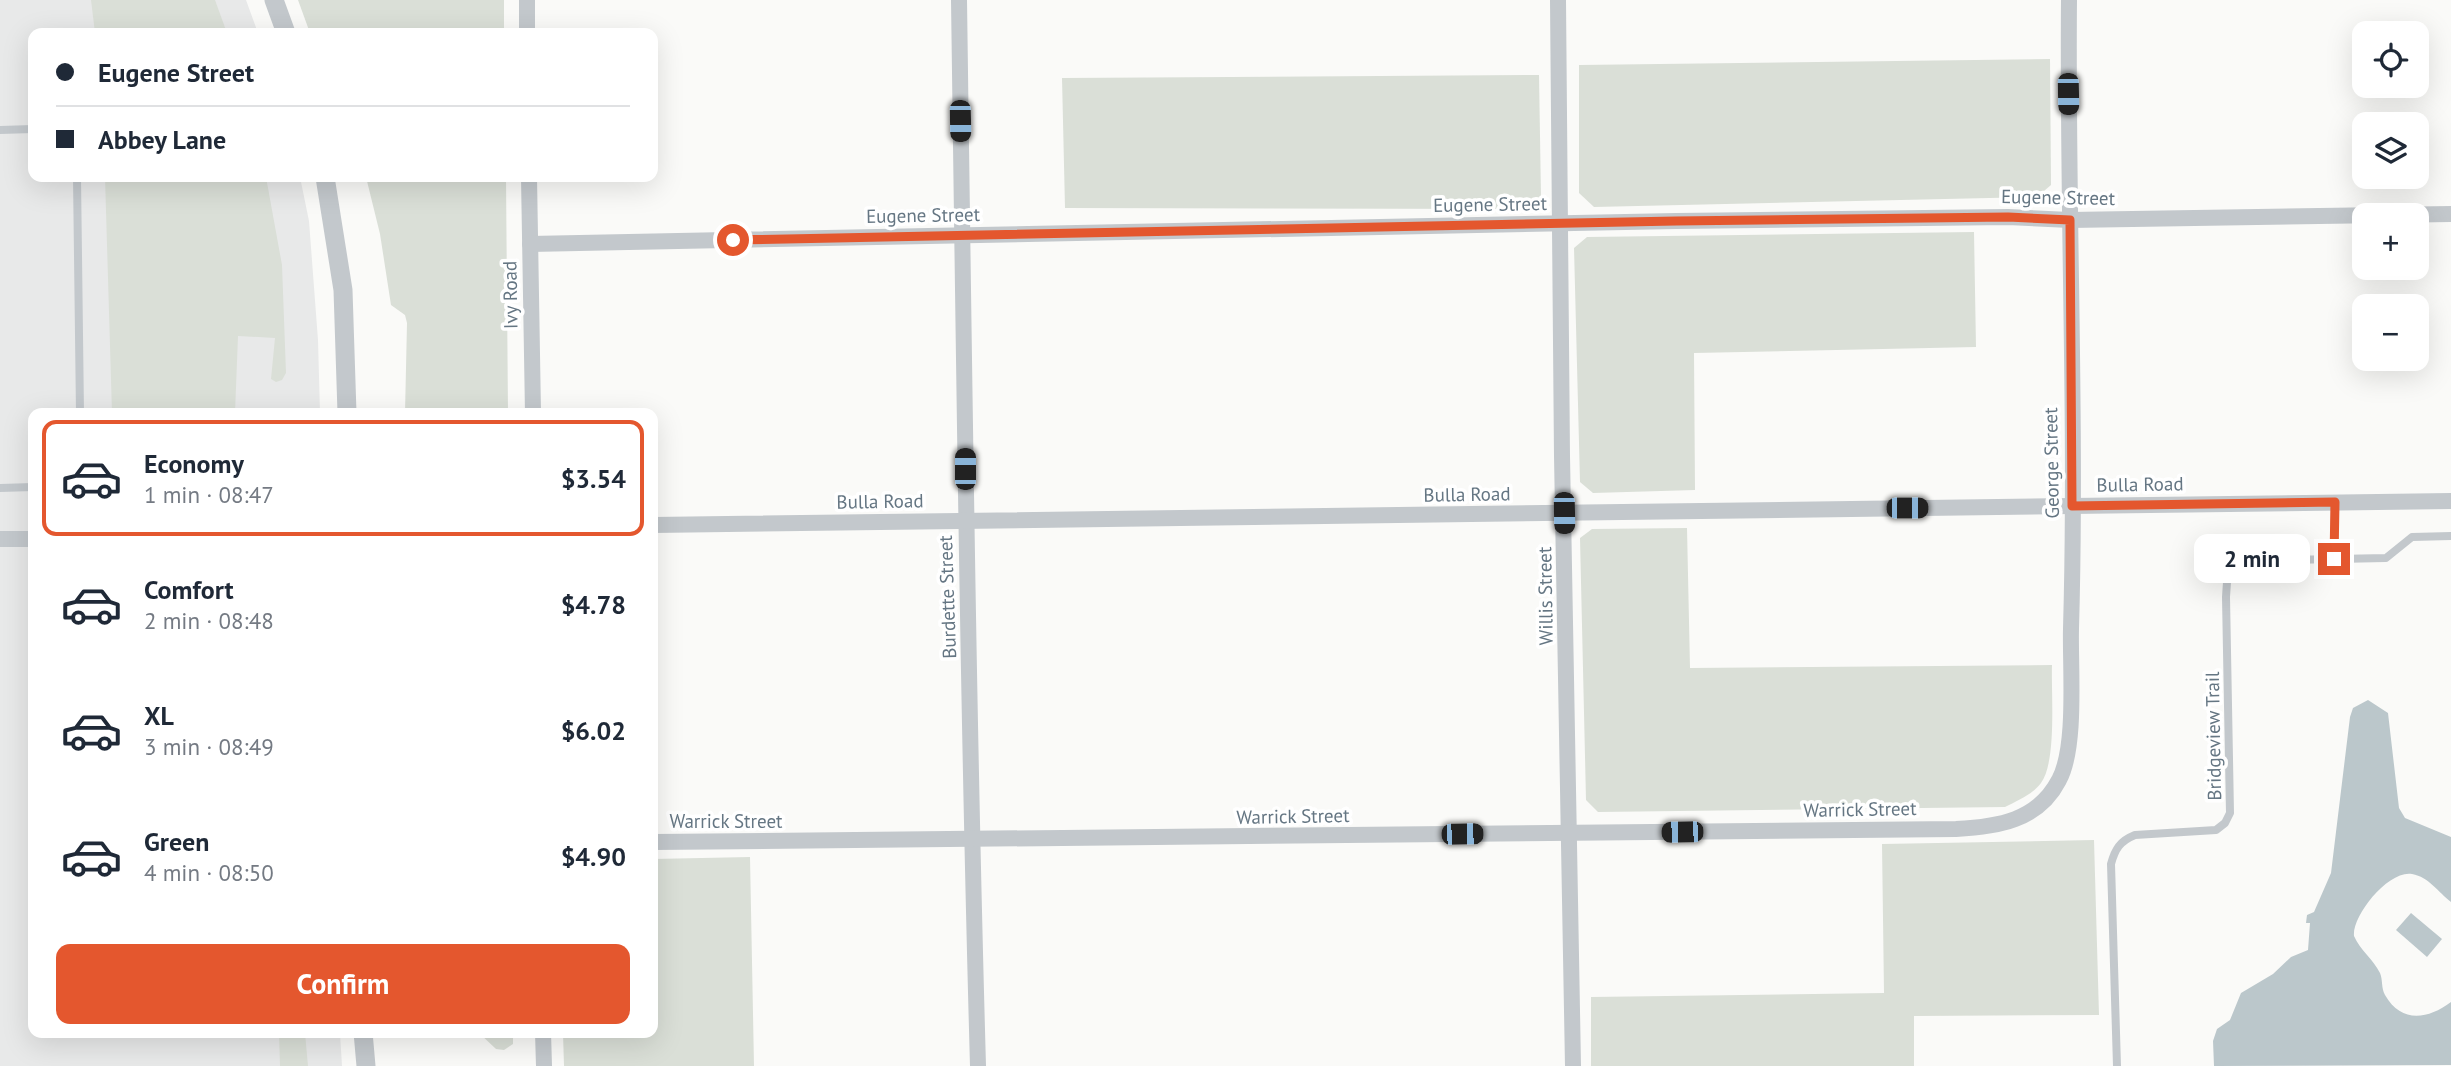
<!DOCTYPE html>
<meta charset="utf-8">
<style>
:root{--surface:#fff;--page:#f6f6f7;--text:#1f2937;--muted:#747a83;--line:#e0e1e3;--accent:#e4572e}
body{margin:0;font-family:"PT Sans",sans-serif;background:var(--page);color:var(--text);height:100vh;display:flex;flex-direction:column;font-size:26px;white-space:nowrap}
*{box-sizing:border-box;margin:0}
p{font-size:23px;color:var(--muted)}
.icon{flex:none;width:38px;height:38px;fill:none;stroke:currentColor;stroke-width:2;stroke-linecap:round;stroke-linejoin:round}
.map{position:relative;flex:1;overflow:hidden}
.drawer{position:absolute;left:28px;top:408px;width:630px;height:630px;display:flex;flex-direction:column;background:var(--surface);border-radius:14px;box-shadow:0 7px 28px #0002}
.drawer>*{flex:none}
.hud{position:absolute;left:28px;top:28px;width:630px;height:154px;border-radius:14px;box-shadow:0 7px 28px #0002;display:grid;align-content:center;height:154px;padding:0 28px;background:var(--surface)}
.tools{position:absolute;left:2352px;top:21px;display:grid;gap:14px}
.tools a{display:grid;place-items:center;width:77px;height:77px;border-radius:14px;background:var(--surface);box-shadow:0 7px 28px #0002;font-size:35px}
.end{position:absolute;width:32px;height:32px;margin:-16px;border:9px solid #e4572e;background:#fff;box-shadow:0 0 0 4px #fff}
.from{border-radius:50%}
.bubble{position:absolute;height:49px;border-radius:14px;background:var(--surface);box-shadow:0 7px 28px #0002;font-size:23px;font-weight:700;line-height:49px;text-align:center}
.car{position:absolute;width:21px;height:42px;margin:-21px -10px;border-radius:9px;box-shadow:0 0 5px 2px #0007;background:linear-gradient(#222 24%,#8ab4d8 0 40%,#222 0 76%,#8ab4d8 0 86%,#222 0)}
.hud b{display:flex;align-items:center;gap:24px;height:66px;font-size:26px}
.hud b+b{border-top:2px solid var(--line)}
.hud i{width:18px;height:18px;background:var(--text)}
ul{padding:12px 0 0;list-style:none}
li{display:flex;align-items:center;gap:21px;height:116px;margin:0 14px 10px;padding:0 14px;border:4px solid transparent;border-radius:14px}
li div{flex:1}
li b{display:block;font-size:26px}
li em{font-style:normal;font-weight:700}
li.active{border-color:var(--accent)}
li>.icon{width:63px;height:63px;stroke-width:1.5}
.cta{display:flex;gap:14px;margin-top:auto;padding:14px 28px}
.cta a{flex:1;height:80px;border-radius:14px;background:var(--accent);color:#fff;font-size:28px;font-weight:700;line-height:80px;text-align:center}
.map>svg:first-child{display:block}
.built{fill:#e8e9e9}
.green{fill:#dadfd7}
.water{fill:#bbc7cb}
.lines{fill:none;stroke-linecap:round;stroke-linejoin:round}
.service{stroke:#c3c8cc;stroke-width:8}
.minor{stroke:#c3c8cc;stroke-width:16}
.tertiary{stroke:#c3c8cc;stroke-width:19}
.route{stroke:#e4572e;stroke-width:9}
.labels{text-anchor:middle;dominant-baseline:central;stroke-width:7;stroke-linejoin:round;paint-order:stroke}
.street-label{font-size:19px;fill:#657683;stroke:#fff}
</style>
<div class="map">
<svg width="2451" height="1066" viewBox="0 0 2451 1066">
<rect width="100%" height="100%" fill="#fafaf8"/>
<!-- built -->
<path class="built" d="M 0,0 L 246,0 L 258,33 L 33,33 L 33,177 L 300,177 L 309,221 L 318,340 L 320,413 L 33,413 L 33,1032 L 340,1033 L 342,1066 L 0,1066 Z"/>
<!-- green -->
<g class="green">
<path d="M 91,0 L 215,0 L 227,33 L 95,33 Z"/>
<path d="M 298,0 L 504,0 L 504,33 L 310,33 Z"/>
<path d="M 2050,59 L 2051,185 L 2037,197 L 1594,207 L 1579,193 L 1579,65 Z"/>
<path d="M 1539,75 L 1541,197 L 1529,209 L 1065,208 L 1062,78 Z"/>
<path d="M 105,177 L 266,177 L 282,265 L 286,373 L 282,380 L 276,382 L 271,379 L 275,338 L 238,336 L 235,413 L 112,413 Z"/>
<path d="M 366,177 L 506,177 L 508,413 L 405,413 L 407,323 L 405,315 L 391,305 L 380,234 Z"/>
<path d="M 1974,232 L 1976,347 L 1694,353 L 1695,490 L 1593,493 L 1580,482 L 1574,248 L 1587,237 Z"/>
<path d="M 1687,528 L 1690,668 L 2052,665 C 2051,694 2057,761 2041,783 C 2032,795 2017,801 2005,807 L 1598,812 L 1586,800 L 1580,538 L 1592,529 Z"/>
<path d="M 2094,840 L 2099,1015 L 1914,1016 L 1914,1066 L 1591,1066 L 1591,997 L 1884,993 L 1882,844 Z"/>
<path d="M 750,857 L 754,1066 L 564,1066 L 563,1033 L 653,1032 L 653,859 Z"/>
<path d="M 279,1033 L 305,1033 L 308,1066 L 280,1066 Z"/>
<path d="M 479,1033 L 513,1033 L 513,1044 L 504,1050 L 496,1049 Z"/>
</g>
<!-- water -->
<g class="water">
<path d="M 2368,700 L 2388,713 L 2399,808 L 2405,818 L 2451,837 L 2451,902 C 2438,892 2429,877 2412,874 C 2388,870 2352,916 2354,936 C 2360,950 2373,959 2380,973 C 2383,980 2381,988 2385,995 C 2401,1023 2427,1020 2451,1002 L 2451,1065 L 2214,1066 L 2213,1041 L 2217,1029 L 2230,1020 L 2241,993 L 2273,974 L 2291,957 L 2308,950 L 2310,923 L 2306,923 L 2307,915 L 2314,912 L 2331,873 L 2350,717 L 2353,708 Z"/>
<path d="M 2411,913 L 2442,939 L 2427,957 L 2396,930 Z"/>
</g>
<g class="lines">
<!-- service -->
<g class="service">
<path d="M 0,130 L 33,129"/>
<path d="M 77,177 L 80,413"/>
<path d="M 0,488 L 33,487"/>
<path d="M 2334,559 L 2335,502"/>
<path d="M 2117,1066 L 2111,864 C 2115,849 2120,841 2135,835 L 2216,830 L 2225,823 L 2230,813 L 2226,597 L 2227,582 L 2234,566 L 2243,557 L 2264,555 L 2287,560 L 2386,558 L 2412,537 L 2451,536"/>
</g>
<!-- minor -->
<g class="minor">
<path d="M 527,0 L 527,33"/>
<path d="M 959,0 C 964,355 968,711 978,1066"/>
<path d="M 1558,0 L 1562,456 L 1573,1066"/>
<path d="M 529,177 L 533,413"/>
<path d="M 530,244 L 1676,221 L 2008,217 L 2070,220 L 2451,214"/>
<path d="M 653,525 L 2451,501"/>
<path d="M 0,539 L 33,539"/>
<path d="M 653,842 L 1956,829 C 1997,827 2038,821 2059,780 C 2077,747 2070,668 2071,629 C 2077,419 2067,209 2069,0"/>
<path d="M 543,1032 L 544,1066"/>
</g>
<!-- tertiary -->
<g class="tertiary">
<path d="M 274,0 L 286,33"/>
<path d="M 325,177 L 343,290 L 347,413"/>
<path d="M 363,1032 L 366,1066"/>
</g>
</g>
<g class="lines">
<!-- route -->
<path class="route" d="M 733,240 L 1676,221 L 2008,217 L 2070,220 L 2072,506 L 2335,502 L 2334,559"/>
</g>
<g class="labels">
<!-- street labels -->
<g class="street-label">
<text transform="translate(2058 197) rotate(1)">Eugene Street</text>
<text transform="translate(1490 204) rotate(-1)">Eugene Street</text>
<text transform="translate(923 215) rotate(-1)">Eugene Street</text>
<text transform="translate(510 295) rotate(-91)">Ivy Road</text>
<text transform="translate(2051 463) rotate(-91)">George Street</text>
<text transform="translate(2140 484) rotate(-1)">Bulla Road</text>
<text transform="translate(1467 494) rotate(-1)">Bulla Road</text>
<text transform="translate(880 501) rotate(-1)">Bulla Road</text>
<text transform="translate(1545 596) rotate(-91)">Willis Street</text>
<text transform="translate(947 597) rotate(-92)">Burdette Street</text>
<text transform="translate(2213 736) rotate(-91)">Bridgeview Trail</text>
<text transform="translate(1860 809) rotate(-1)">Warrick Street</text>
<text transform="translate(1293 816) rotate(-1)">Warrick Street</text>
<text x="726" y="821">Warrick Street</text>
</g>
</g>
</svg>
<div class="tools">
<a><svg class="icon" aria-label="locate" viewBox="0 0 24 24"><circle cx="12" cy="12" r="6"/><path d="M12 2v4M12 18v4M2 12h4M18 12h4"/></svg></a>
<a><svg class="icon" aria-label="layers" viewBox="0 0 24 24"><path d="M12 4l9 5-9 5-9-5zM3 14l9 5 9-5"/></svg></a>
<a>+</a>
<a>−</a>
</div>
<i class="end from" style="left:733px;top:240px"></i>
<i class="end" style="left:2334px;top:559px"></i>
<div class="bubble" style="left:2194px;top:534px;width:116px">2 min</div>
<i class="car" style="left:2068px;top:94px;rotate:179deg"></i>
<i class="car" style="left:960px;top:121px;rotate:179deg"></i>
<i class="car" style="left:965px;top:469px;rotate:0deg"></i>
<i class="car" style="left:1907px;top:508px;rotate:90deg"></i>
<i class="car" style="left:1564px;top:513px;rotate:179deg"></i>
<i class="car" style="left:1682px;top:832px;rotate:269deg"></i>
<i class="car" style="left:1462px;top:834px;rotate:89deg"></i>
<div class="hud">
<b><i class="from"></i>Eugene Street</b>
<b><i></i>Abbey Lane</b>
</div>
<section class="drawer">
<ul>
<li class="active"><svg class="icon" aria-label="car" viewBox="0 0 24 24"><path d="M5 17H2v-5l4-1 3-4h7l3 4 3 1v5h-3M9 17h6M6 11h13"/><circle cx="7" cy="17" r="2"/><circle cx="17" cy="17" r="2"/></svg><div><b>Economy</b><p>1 min · 08:47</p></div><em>$3.54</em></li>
<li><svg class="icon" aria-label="car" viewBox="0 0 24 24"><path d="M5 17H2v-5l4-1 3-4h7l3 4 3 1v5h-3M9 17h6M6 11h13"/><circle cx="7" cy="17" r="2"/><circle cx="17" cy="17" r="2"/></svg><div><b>Comfort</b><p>2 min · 08:48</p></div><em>$4.78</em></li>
<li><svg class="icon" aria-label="car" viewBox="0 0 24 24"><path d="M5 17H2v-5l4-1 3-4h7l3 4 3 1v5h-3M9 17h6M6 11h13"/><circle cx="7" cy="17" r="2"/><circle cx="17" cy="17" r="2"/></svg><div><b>XL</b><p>3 min · 08:49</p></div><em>$6.02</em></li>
<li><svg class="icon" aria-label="car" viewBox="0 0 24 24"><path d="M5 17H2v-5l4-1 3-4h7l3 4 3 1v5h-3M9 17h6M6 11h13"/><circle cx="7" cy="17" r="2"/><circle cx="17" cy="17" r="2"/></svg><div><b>Green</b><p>4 min · 08:50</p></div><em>$4.90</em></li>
</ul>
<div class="cta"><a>Confirm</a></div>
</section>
</div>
